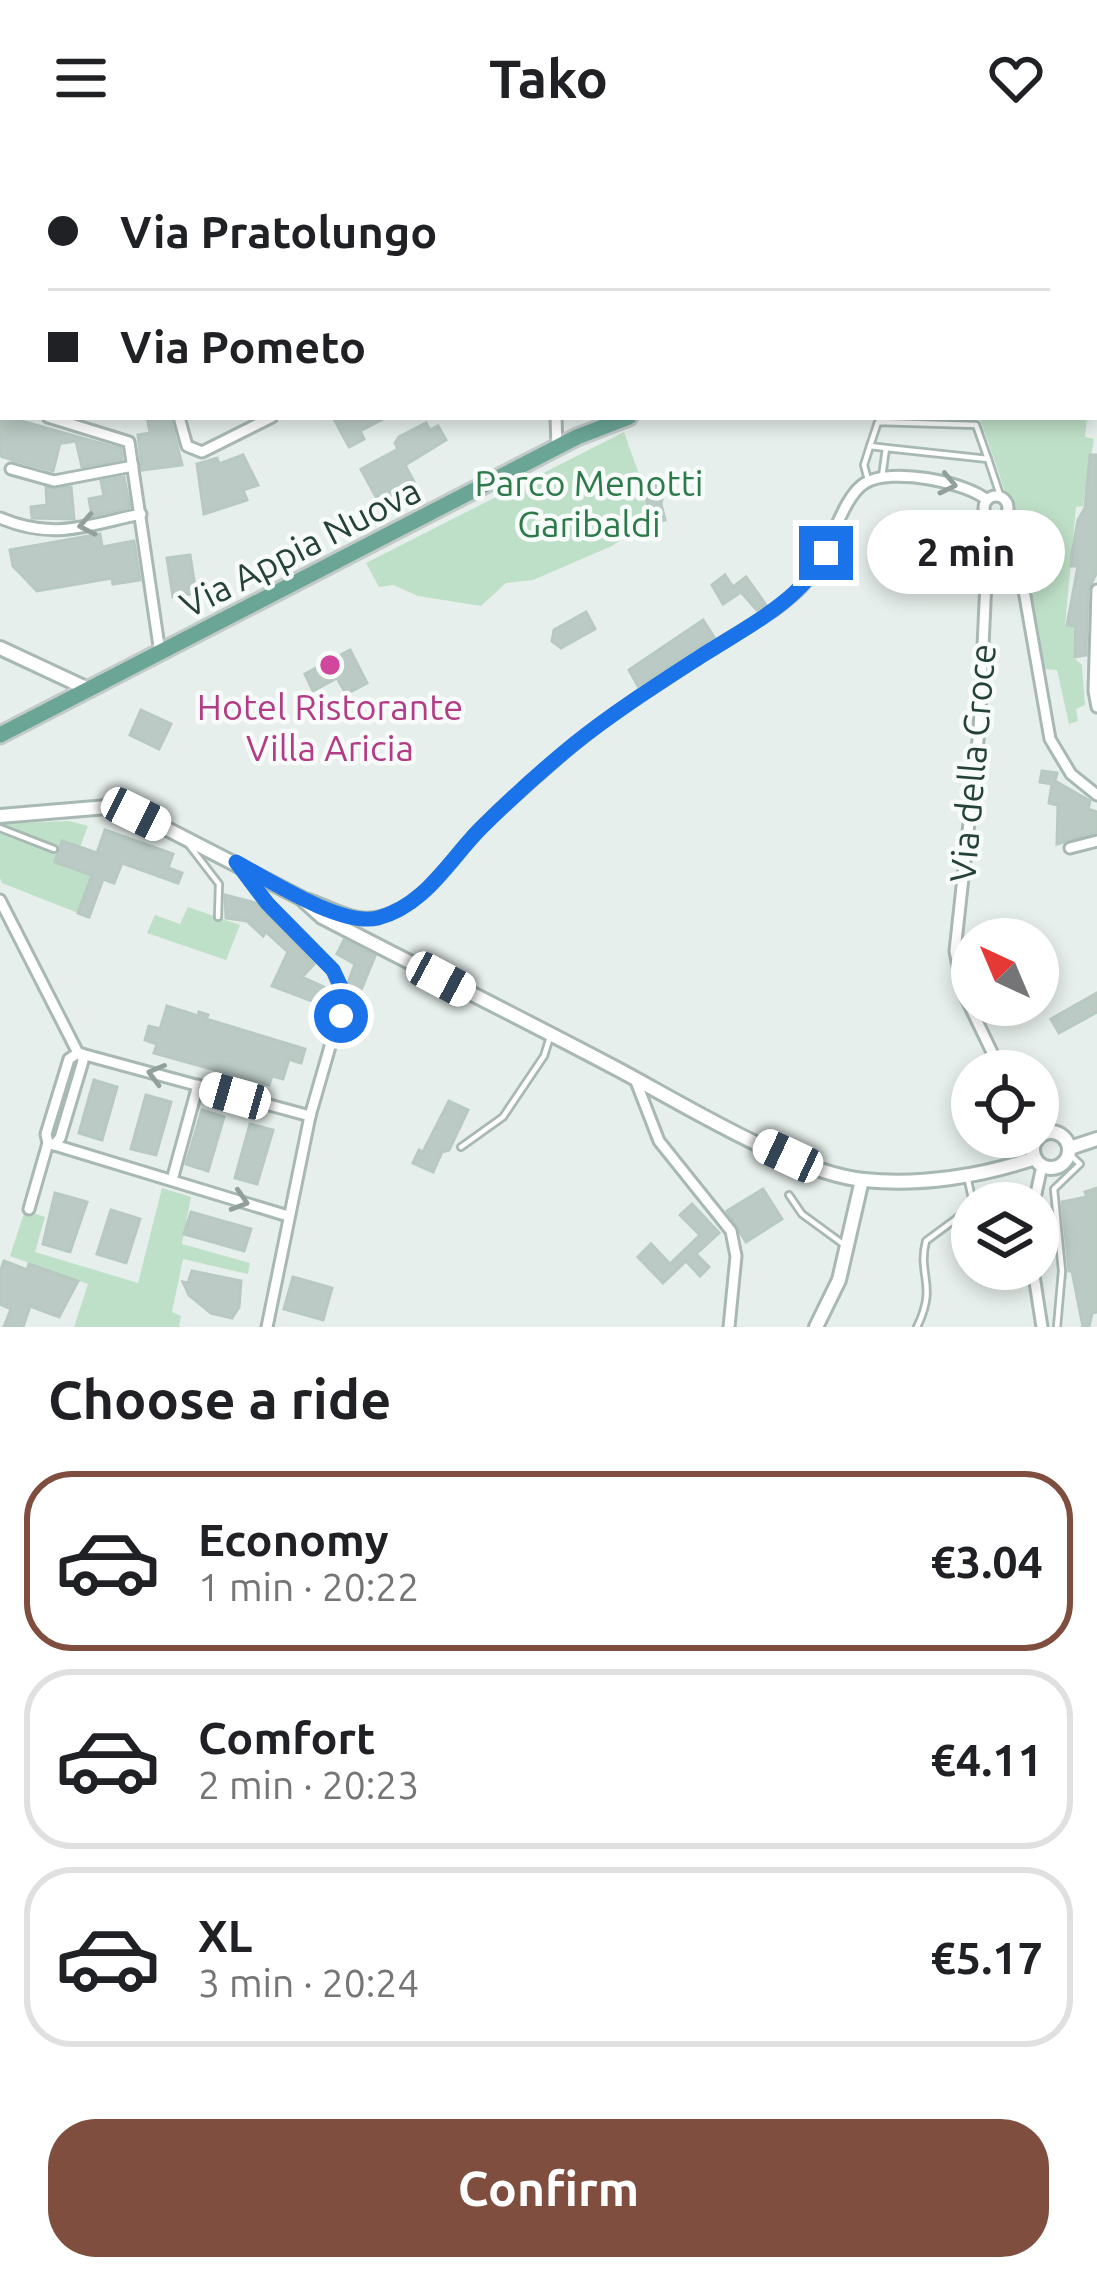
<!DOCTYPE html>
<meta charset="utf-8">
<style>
:root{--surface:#fff;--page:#f6f6f6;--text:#202124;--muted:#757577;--line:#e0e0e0;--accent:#7f4e3f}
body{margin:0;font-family:Ubuntu,sans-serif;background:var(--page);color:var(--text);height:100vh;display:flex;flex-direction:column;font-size:45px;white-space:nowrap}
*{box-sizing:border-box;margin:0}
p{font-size:39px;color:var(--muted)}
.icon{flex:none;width:66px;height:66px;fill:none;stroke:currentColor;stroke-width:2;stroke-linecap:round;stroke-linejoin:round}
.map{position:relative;height:1171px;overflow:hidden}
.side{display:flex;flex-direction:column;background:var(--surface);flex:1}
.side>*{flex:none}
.top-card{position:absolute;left:0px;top:0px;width:1098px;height:264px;box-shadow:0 6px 18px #0003;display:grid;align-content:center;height:264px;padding:0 48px;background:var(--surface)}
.needle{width:78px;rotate:316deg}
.fabs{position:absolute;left:951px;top:762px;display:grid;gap:24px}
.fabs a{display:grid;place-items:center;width:108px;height:108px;border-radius:50%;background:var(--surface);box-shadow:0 6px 18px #0003;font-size:60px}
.end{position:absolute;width:54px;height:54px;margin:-27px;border:15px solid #1a73e8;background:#fff;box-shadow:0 0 0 6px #fff}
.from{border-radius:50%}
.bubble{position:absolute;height:84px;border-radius:42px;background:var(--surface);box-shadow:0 6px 18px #0003;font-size:39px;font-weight:700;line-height:84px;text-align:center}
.car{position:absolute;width:36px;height:72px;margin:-36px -18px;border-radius:15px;box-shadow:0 0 9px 3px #0007;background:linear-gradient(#fff 24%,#345 0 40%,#fff 0 76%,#345 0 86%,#fff 0)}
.top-card b{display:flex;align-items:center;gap:42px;height:114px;font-size:45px}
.top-card b+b{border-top:3px solid var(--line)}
.top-card i{width:30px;height:30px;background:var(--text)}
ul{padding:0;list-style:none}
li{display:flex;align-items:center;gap:36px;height:180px;margin:0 24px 18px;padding:0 24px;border:6px solid var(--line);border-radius:48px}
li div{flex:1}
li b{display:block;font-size:45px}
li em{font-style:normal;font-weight:700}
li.on{border-color:var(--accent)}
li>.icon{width:108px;height:108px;stroke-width:1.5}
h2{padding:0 48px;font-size:54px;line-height:144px}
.action{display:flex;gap:24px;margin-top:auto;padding:24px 48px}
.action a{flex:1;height:138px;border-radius:48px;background:var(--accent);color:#fff;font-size:48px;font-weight:700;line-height:138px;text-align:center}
header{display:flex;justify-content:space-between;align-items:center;height:156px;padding:0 48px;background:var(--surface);font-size:54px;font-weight:700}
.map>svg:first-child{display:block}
.green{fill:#bfe0c8}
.building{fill:#bbcac4;stroke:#b8c9c2;stroke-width:3}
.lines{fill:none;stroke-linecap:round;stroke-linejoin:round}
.service-casing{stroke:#a8b8b2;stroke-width:10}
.minor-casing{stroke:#a8b8b2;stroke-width:15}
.tertiary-casing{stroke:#a8b8b2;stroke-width:18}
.primary-casing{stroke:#c2cac8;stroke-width:21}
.service{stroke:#fff;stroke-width:4.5}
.minor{stroke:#fff;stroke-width:9}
.tertiary{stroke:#fff;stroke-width:12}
.primary{stroke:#6aa596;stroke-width:15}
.rail-casing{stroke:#5f7d75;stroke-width:8}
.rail{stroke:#f7fbf9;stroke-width:3;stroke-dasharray:9;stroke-linecap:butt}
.oneway{stroke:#92a09c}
.route{stroke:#1a73e8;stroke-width:15}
.hotel-dot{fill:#d1479c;stroke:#f7fbf9;stroke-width:4.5}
.labels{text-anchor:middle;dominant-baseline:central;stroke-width:9;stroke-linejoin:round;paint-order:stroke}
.park-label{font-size:36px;fill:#2d7a4b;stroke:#f7fbf9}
.street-label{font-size:36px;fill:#24423a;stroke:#f7fbf9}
.hotel-label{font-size:36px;fill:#b23c85;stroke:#f7fbf9}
</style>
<header><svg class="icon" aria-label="menu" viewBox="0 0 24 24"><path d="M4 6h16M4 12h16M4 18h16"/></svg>Tako<svg class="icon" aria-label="heart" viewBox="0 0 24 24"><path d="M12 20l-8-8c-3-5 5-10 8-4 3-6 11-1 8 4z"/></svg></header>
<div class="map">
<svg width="1097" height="1171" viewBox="0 0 1097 1171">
<rect width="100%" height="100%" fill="#e6efeb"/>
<!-- green -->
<g class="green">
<path d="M 359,0 L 1097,0 L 1097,51 L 1095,55 L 1095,3 Z"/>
<path d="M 979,261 L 1087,261 L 1085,281 L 1094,283 L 1083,350 L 1076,351 L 1065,470 L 1073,471 L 1074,502 L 1082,509 L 1085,549 L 1076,553 L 1078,565 L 1069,568 L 1057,514 L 1044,513 C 1033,426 1010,343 979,261 Z"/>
<path d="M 624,276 L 641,324 L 648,365 L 612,390 L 533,424 L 506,427 L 481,450 L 418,440 L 393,429 L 379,431 L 366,407 Z"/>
<path d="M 69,665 L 88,670 L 80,691 L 62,685 L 55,705 L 92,719 L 78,757 L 2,727 L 0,722 L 0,668 Z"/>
<path d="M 188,751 L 240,769 L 226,804 L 147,777 L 155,759 L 180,768 Z"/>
<path d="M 162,1032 L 191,1041 L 182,1088 L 250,1107 L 248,1118 L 183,1103 L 172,1156 L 181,1160 L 179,1171 L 74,1171 L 88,1128 L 10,1100 L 25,1054 L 45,1061 L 35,1096 L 138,1127 Z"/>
</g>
<!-- building -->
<g class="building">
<path d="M 0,261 L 23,261 L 21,265 L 121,293 L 122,303 L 82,311 L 76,285 L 62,287 L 61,283 L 53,315 L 13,304 L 0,300 Z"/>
<path d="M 147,261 L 170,261 L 182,309 L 142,314 L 138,279 L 150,277 Z"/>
<path d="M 333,261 L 387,261 L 360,275 L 364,283 L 349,291 Z"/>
<path d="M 426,267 L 430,274 L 438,270 L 446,284 L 405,309 L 415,328 L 387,343 L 383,337 L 376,341 L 361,313 L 398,293 L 395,287 L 399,281 Z"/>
<path d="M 243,299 L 258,329 L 243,334 L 247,344 L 204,358 L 197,308 L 217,302 L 219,308 Z"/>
<path d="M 1090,299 L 1097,299 L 1097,416 L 1088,434 L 1086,499 L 1075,501 L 1075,470 L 1067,469 L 1078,410 L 1071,410 L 1072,398 L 1078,364 L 1085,352 Z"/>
<path d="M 667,320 L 661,348 L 665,364 L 652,367 L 642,327 Z"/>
<path d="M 124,321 L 130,351 L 92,360 L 89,343 L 104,340 L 101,325 Z"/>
<path d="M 71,331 L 74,363 L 32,362 L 31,351 L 47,349 L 46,332 Z"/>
<path d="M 100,378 L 102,391 L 134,385 L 140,424 L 113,428 L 112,422 L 37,435 L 13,410 L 10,394 Z"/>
<path d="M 190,399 L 196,437 L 173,441 L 167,402 Z"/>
<path d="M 725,419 L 733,431 L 746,421 L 766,449 L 757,454 L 741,436 L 723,448 L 712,429 Z"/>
<path d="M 586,456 L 595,473 L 561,492 L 552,485 L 554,474 Z"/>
<path d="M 703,464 L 714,481 L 638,530 L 629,514 Z"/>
<path d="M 350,494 L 367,527 L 346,538 L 337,522 L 313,535 L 305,518 Z"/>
<path d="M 141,554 L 171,568 L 159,593 L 130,579 Z"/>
<path d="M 1042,615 L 1057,617 L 1055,625 L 1090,645 L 1088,653 L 1097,656 L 1097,676 L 1057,688 L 1058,649 L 1049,647 L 1052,628 L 1040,626 Z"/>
<path d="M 105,674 L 173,698 L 168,712 L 182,717 L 178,727 L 122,707 L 114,727 L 103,723 L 89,761 L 78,757 L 92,719 L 55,706 L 62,685 L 97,697 Z"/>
<path d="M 225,739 L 256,747 L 314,808 L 302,821 L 324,831 L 320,848 L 272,830 L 288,796 L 266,776 L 263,780 L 247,765 L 226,762 Z"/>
<path d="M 344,784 L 375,800 L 354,851 L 348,827 L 355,808 L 337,798 Z"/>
<path d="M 1097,837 L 1097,856 L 1059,877 L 1051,863 Z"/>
<path d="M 167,850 L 198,860 L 199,856 L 208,859 L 206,863 L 305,893 L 301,907 L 289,903 L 283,923 L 272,920 L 269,929 L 154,897 L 157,888 L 145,884 L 149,870 L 160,873 Z"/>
<path d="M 94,924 L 117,931 L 102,984 L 79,977 Z"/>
<path d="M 146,939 L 171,946 L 156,999 L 131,993 Z"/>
<path d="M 449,945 L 468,954 L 449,994 L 442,996 L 433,1016 L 413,1007 L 419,994 L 423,996 Z"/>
<path d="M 202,954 L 224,961 L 208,1015 L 186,1008 Z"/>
<path d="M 250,968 L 273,974 L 257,1028 L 235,1022 Z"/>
<path d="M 1097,1032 L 1097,1156 L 1092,1157 L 1089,1171 L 1083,1171 L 1072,1115 L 1069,1115 L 1062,1046 L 1087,1041 L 1085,1036 Z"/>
<path d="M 763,1033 L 782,1063 L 746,1086 L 727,1055 Z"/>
<path d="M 55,1037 L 87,1046 L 70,1096 L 43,1088 Z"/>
<path d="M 692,1048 L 719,1077 L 696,1098 L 709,1111 L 700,1120 L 686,1105 L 663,1127 L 638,1101 L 651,1088 L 670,1108 L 700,1079 L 680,1059 Z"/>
<path d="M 111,1054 L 140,1063 L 126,1107 L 97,1098 Z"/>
<path d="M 191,1056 L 251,1073 L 244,1095 L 184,1078 Z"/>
<path d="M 4,1105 L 27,1114 L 29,1108 L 78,1125 L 59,1161 L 30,1150 L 23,1171 L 4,1171 L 11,1153 L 0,1148 L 0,1116 Z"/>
<path d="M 192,1115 L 241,1125 L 239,1151 L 232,1162 L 211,1157 L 189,1139 L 183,1126 L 188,1127 Z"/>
<path d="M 293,1121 L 332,1132 L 323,1164 L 284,1153 Z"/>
</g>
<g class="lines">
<defs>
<g id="service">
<path d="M 886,292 L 870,290 L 878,266 L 976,269 L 988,303"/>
<path d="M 882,321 L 886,292 L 988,303 L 1001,342"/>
<path d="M 868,324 L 864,309 L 870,290"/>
<path d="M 0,672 L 54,693"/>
<path d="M 189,689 L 219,728 L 218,761"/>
<path d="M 461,991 L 503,961 L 544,900 L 549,884"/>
<path d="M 967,1020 L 973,1047"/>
<path d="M 789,1039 L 802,1058 L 843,1088"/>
<path d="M 917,1171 C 938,1128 917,1120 926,1085 L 972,1051"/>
<path d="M 1057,1171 L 1062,1115 L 1054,1033 L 1080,1008 L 1069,998"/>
</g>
<g id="minor">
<path d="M 345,0 L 346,3"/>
<path d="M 0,45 L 3,46"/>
<path d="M 0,182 L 3,184"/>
<path d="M 0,246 L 3,247"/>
<path d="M 48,261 L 129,286 L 160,497"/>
<path d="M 179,261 L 187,290 L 202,296 L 272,261"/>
<path d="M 556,261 L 557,292"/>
<path d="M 11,313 L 54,325 L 133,310"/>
<circle cx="996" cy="352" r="12"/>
<path d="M 1007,356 L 1011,360 L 1050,583 L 1071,618 L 1097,639"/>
<path d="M 0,362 C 54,385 87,369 141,358"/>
<path d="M 989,362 L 979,575 L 955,795 L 963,836 L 1001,915"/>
<path d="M 1097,434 L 1094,535 L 1097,551"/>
<path d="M 1070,692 L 1097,685"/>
<path d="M 243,715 L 272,753 L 333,814 L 344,842 L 310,960 L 267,1171"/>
<path d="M 307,743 C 338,753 359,772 393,756 C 430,740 451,704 478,675 C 506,647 536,621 566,595 C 615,554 670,520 724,486 C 751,468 783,452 805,427 C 829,401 841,341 865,327 C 891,311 966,326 987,344"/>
<path d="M 0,744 L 78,897"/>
<path d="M 78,897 L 310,960"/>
<path d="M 635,923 L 659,985 L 731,1075 L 736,1100 L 729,1171"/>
<path d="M 1038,976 L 1042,978"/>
<path d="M 1029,981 L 1033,994"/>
<path d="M 48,987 L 288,1060"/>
<path d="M 54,989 L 60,982 L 83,905 L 82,898"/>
<path d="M 172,1024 L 198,929"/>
<path d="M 1034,1047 L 1042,1010"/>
<path d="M 29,1053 L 48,987 L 46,978 L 69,903 L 78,897"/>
<path d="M 1033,1113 L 1042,1171"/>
</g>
<g id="tertiary">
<path d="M 53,3 L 58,0"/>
<path d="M 0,36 L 3,34"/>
<path d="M 0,492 L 90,534"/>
<path d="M 0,660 L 107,651 L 136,657 L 301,742 L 322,761 C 422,813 523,863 623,916 C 684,949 797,1018 864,1024 C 920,1030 982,1020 1035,1002"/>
<circle cx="1051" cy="994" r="18"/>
<path d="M 1070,992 L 1097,983"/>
<path d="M 816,1171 L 839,1124 L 862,1024"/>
</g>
<g id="primary">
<path d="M 1095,173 L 1097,173"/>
<path d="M 0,579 L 577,281 L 629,261"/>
</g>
</defs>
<!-- service casing -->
<use href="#service" class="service-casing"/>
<!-- minor casing -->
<use href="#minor" class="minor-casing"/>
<!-- tertiary casing -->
<use href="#tertiary" class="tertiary-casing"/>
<!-- primary casing -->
<use href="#primary" class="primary-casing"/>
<!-- service -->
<use href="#service" class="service"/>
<!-- minor -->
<use href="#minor" class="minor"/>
<!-- tertiary -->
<use href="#tertiary" class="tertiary"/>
<!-- primary -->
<use href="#primary" class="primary"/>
<defs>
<path id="rail" d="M 1095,158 L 1097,158"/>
</defs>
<!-- rail casing -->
<use href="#rail" class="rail-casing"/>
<!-- rail -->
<use href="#rail" class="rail"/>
</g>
<!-- one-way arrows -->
<defs><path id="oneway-chevron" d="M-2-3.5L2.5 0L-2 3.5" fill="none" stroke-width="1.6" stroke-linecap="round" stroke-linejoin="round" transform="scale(3)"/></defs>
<g class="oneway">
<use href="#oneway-chevron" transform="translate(948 328) rotate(12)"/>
<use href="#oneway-chevron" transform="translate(87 369) rotate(169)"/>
<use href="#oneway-chevron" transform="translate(156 918) rotate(-165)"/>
<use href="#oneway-chevron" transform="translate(240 1045) rotate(17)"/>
</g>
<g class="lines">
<!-- route -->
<path class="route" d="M 341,860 L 343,835 L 333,814 L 267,747 L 236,706 C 269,724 341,771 378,762 C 424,750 448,706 479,674 C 509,644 541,615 574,588 C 614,556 658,528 701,500 C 747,471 799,446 826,397"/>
</g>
<!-- markers -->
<circle class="hotel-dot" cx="330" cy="509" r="12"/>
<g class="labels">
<!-- park labels -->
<g class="park-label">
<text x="589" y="326">Parco Menotti<tspan x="589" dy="41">Garibaldi</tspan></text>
</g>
<!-- street labels -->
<g class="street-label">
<text transform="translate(300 391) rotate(-27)">Via Appia Nuova</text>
<text transform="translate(972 607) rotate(-85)">Via della Croce</text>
</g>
<!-- hotel labels -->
<g class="hotel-label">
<text x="330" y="550">Hotel Ristorante<tspan x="330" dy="41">Villa Aricia</tspan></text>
</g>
</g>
</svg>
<div class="fabs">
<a><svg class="needle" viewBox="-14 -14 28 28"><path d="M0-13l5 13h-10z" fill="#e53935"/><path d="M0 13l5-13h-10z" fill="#757577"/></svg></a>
<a><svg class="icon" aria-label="locate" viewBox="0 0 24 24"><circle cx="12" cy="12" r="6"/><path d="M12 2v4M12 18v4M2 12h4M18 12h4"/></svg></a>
<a><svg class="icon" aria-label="layers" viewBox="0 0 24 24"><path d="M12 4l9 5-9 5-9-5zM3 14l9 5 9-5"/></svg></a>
</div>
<i class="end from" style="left:341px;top:860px"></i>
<i class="end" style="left:826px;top:397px"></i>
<div class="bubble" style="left:867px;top:354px;width:198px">2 min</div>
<i class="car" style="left:136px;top:658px;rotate:116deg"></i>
<i class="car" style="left:441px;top:823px;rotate:118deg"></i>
<i class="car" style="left:235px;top:940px;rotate:286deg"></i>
<i class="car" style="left:788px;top:1000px;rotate:295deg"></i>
<div class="top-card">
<b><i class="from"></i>Via Pratolungo</b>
<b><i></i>Via Pometo</b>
</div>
</div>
<section class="side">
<h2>Choose a ride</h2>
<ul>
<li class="on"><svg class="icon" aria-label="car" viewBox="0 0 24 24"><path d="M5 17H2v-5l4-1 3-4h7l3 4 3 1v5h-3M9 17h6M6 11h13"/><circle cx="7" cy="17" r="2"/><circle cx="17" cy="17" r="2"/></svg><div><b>Economy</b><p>1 min · 20:22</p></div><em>€3.04</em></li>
<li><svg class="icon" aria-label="car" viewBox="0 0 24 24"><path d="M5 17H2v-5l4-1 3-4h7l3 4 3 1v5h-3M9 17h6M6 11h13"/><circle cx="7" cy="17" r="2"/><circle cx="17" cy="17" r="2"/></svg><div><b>Comfort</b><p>2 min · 20:23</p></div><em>€4.11</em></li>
<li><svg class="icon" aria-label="car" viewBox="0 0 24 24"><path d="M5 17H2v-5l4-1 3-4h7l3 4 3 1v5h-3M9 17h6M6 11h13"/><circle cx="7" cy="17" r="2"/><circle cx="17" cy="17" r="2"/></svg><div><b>XL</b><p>3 min · 20:24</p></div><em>€5.17</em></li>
</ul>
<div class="action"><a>Confirm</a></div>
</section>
